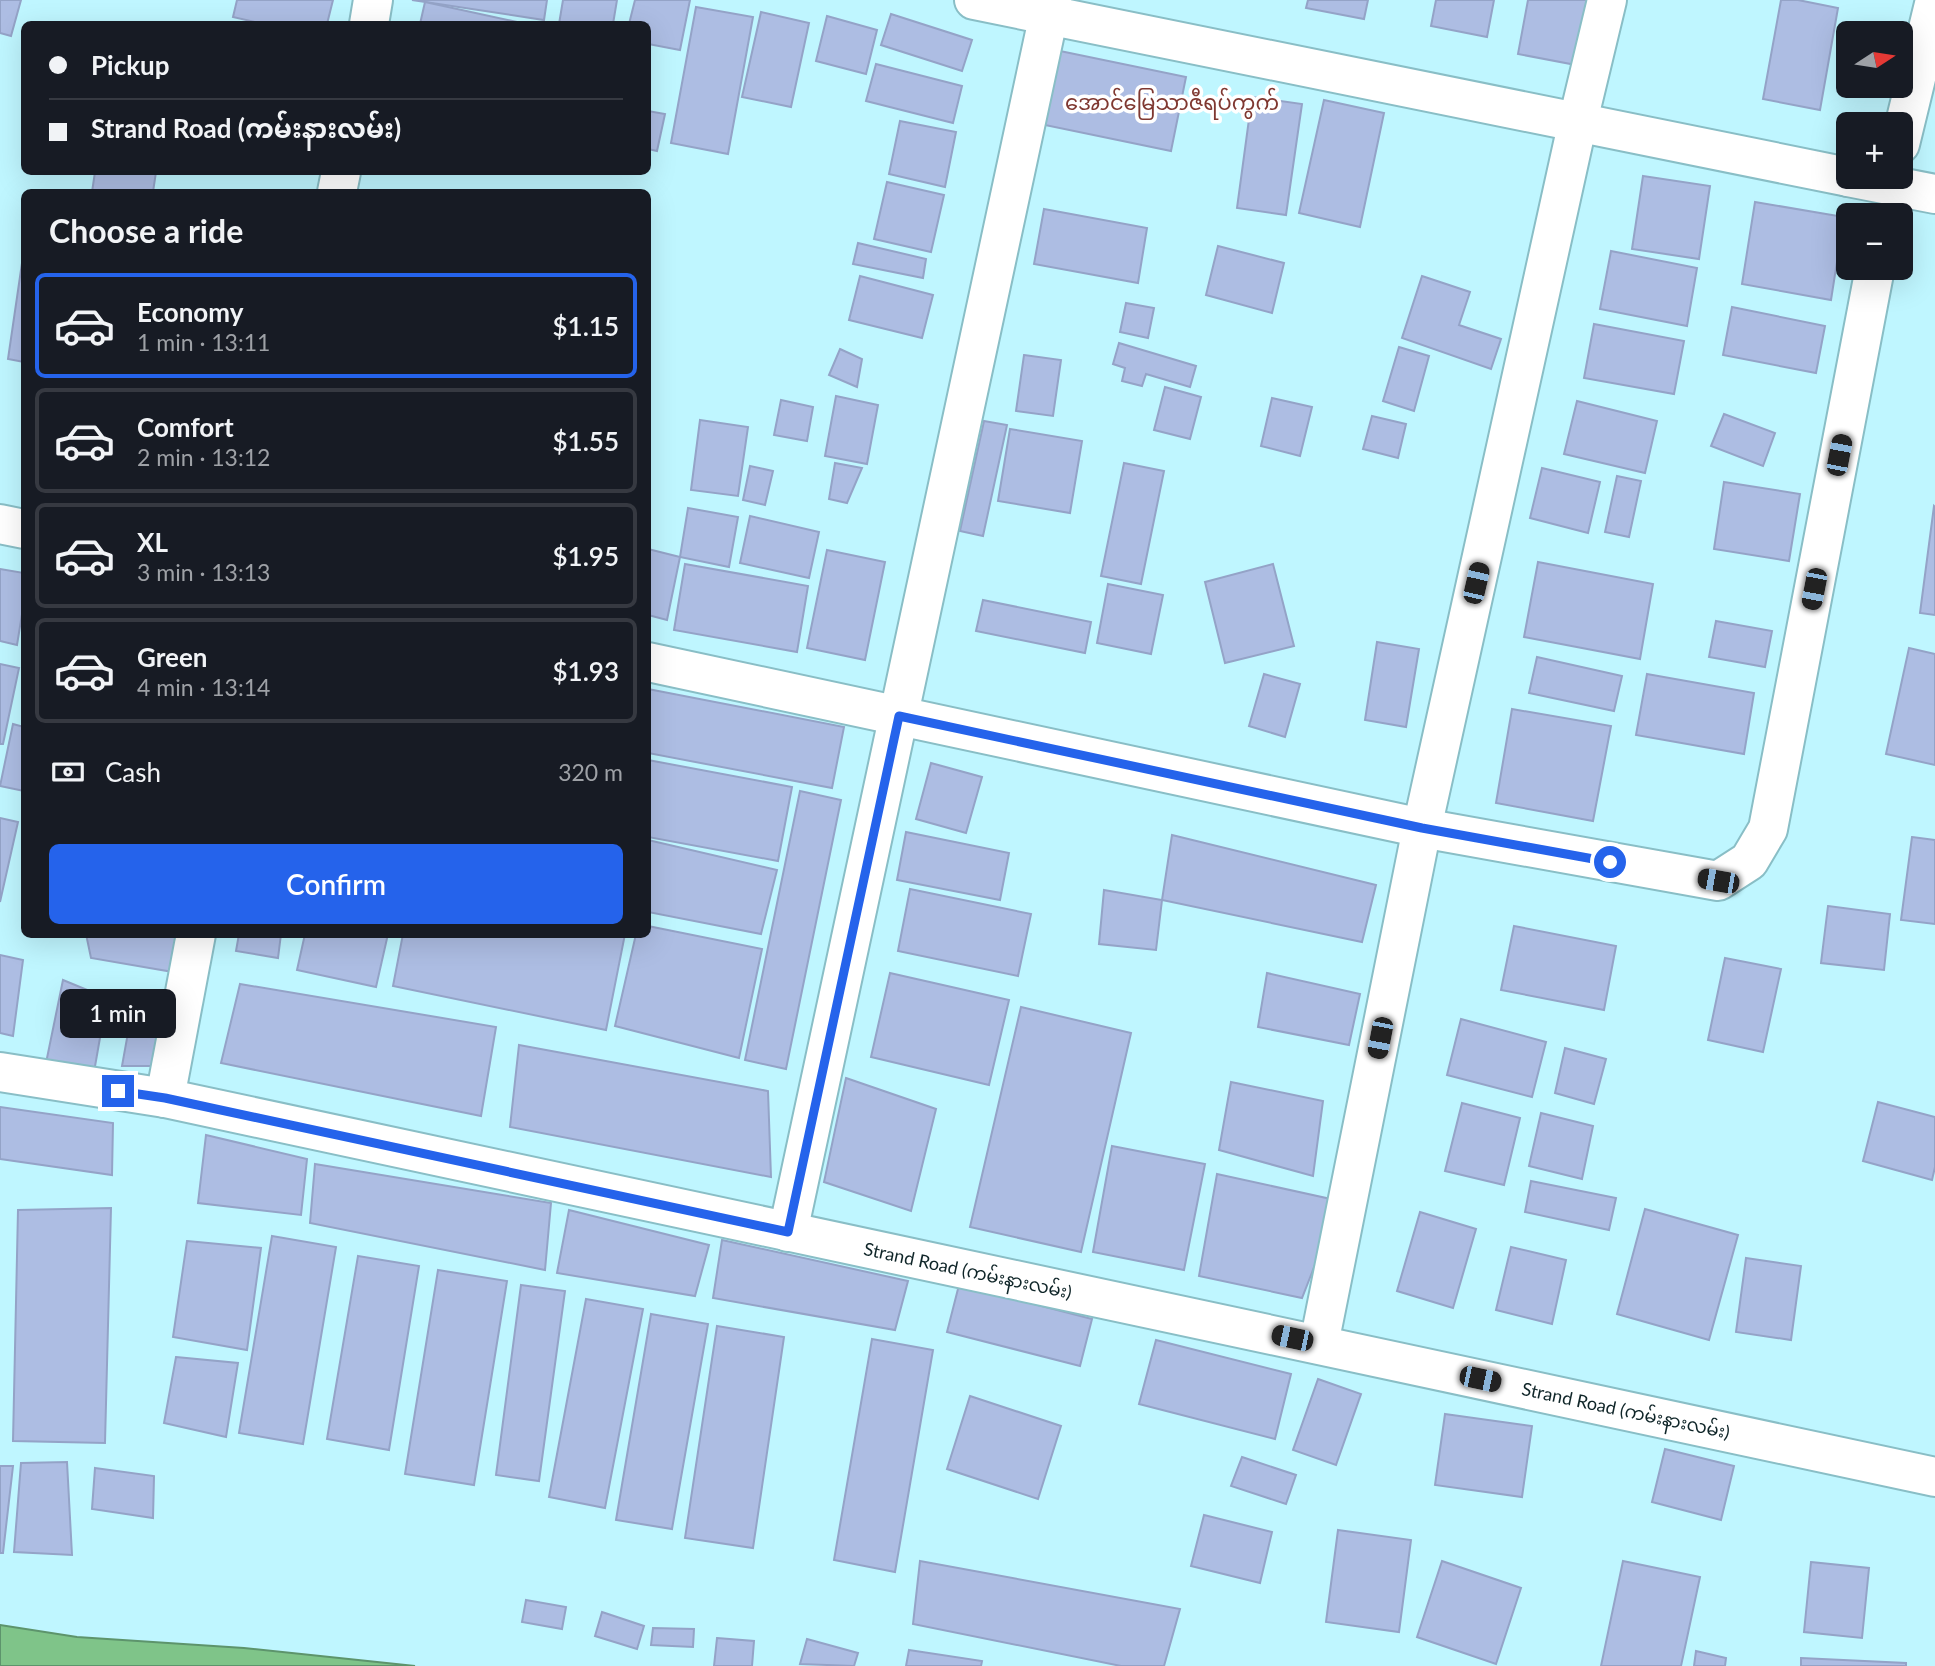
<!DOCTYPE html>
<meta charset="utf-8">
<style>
:root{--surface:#171b24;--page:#242831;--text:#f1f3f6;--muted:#9ea1a6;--line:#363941;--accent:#2563eb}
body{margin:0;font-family:Lato,"Noto Sans Myanmar",sans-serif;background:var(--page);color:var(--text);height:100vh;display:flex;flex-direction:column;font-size:26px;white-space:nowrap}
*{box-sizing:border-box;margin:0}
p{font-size:23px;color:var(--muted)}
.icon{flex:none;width:38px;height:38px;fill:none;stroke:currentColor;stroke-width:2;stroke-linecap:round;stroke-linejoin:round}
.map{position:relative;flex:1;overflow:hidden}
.side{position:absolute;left:21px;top:189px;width:630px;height:749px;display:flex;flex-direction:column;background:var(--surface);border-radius:10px;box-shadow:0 7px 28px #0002}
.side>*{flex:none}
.hud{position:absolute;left:21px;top:21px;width:630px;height:154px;border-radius:10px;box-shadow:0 7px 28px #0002;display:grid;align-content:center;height:154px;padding:0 28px;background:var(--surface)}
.needle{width:46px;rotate:78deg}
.tools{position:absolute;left:1836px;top:21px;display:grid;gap:14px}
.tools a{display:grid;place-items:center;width:77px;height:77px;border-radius:10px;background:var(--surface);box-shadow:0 7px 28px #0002;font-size:35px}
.end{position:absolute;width:32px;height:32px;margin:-16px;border:9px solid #2563eb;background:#fff;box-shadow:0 0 0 4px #fff}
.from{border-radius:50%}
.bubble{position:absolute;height:49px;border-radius:10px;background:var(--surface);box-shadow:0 7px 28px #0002;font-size:23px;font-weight:600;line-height:49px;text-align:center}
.car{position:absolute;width:21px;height:42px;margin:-21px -10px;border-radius:9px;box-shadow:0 0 5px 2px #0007;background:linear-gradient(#222 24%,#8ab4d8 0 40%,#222 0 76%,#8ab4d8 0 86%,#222 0)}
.hud b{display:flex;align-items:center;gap:24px;height:66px;font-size:26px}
.hud b+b{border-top:2px solid var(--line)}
.hud i{width:18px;height:18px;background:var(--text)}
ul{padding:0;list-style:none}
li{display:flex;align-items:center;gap:21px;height:105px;margin:0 14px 10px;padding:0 14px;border:4px solid var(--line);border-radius:10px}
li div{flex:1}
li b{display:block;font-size:26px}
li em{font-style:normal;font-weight:600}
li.selected{border-color:var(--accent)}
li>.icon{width:63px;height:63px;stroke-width:1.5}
h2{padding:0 28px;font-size:32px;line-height:84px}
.pay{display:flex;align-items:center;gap:18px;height:77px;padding:0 28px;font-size:26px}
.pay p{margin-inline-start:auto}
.button{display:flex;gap:14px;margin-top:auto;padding:14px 28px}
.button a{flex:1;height:80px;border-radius:10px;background:var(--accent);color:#fff;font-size:28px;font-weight:600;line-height:80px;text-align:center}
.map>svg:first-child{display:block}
.water{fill:#7fc489;stroke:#5d946c;stroke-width:2}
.building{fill:#adbde3;stroke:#94a3c7;stroke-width:2}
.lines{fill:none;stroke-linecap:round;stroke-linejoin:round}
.minor-casing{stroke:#89bec6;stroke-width:42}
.minor{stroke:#fff;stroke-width:38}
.route{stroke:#2563eb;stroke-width:9}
.labels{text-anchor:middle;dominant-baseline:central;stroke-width:7;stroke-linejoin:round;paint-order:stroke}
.street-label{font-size:18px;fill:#0f2528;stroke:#fff}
.quarter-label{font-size:21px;fill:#7f3831;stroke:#fff}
</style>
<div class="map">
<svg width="1935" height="1666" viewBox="0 0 1935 1666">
<rect width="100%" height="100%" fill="#bff6ff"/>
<!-- water -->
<path class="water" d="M 0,1625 L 77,1637 L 244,1648 L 415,1666 L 0,1666 Z"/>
<!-- building -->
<g class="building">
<path d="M 0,0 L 21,0 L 11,36 L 0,33 Z"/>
<path d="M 237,0 L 333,0 L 327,24 L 264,24 L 233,17 Z"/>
<path d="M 412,0 L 547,0 L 544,20 Z"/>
<path d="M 563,0 L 617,0 L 613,24 L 559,24 Z"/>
<path d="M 635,0 L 690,0 L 680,50 L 648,44 L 648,24 L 629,24 Z"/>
<path d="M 1308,0 L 1368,0 L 1364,19 L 1306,8 Z"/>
<path d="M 1436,0 L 1494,0 L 1487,37 L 1431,26 Z"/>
<path d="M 1528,0 L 1588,0 L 1576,65 L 1518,54 Z"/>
<path d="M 1781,0 L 1798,0 L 1838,8 L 1820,110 L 1763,99 Z"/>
<path d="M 425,2 L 517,22 L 516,24 L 420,24 Z"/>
<path d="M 696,7 L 753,17 L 728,154 L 671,143 Z"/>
<path d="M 761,12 L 809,23 L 791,107 L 742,97 Z"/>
<path d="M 891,14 L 972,40 L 962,71 L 881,45 Z"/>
<path d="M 827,16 L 877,30 L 866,74 L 816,61 Z"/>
<path d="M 1060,51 L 1186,77 L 1171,151 L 1045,125 Z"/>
<path d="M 876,64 L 962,86 L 953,123 L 866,101 Z"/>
<path d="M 1252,97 L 1302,104 L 1286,215 L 1237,208 Z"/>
<path d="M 1324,100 L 1384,113 L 1360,227 L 1299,213 Z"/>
<path d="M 648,111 L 665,114 L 657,151 L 648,149 Z"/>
<path d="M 900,121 L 956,132 L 945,187 L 889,174 Z"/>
<path d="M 95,172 L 156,172 L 153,192 L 92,192 Z"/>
<path d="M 1643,176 L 1710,186 L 1699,259 L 1632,249 Z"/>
<path d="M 887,182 L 944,195 L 931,252 L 874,239 Z"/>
<path d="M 1755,202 L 1844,217 L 1831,300 L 1742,284 Z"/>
<path d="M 1044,209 L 1147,228 L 1138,283 L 1034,264 Z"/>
<path d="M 858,243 L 926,259 L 923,278 L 853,264 Z"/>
<path d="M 1218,246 L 1284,263 L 1272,313 L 1206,295 Z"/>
<path d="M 1611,251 L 1697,268 L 1687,326 L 1600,309 Z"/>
<path d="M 22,263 L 24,263 L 24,362 L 8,359 Z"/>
<path d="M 860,276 L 933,295 L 922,338 L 849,320 Z"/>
<path d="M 1422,276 L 1470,292 L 1459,325 L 1501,339 L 1491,369 L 1402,338 Z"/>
<path d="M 1126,303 L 1154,308 L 1148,338 L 1120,332 Z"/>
<path d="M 1732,307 L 1825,326 L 1816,373 L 1723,355 Z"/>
<path d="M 1594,324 L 1684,341 L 1674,394 L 1584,378 Z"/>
<path d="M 1119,343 L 1196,366 L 1190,387 L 1146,374 L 1142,386 L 1122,381 L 1125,368 L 1113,364 Z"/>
<path d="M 1399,347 L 1429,356 L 1414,411 L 1383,401 Z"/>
<path d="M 840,349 L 862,359 L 857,387 L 829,375 Z"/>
<path d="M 1024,355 L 1061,360 L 1053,416 L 1016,411 Z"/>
<path d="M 1165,387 L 1201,397 L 1190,439 L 1154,430 Z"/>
<path d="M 836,396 L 878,405 L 867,464 L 825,456 Z"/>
<path d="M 1272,398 L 1312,407 L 1300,456 L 1261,446 Z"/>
<path d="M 781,400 L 813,407 L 807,441 L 774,435 Z"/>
<path d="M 1577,401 L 1657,421 L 1645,473 L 1564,454 Z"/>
<path d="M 1724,414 L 1775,433 L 1763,466 L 1711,446 Z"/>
<path d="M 1372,416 L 1406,424 L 1398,458 L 1363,449 Z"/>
<path d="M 700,420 L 748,427 L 738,496 L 691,490 Z"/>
<path d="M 984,421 L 1007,425 L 983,536 L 960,531 Z"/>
<path d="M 1010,429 L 1082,441 L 1070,513 L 998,501 Z"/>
<path d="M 835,463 L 862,468 L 847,503 L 829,499 Z"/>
<path d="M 1124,463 L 1164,471 L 1141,584 L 1101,576 Z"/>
<path d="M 750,466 L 773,471 L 765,505 L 743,500 Z"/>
<path d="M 1542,468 L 1600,482 L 1588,533 L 1530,518 Z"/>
<path d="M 1617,476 L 1641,481 L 1629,537 L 1605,532 Z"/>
<path d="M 1724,482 L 1800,494 L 1789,561 L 1714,549 Z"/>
<path d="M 1934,506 L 1935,507 L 1935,615 L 1920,613 Z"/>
<path d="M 688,508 L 738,517 L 729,567 L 680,557 Z"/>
<path d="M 750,516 L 819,532 L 809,578 L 740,563 Z"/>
<path d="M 648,549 L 680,557 L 667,620 L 648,615 Z"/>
<path d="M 827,550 L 885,562 L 865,660 L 807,648 Z"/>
<path d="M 1538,562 L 1653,584 L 1640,659 L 1524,637 Z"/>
<path d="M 685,564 L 808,586 L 797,652 L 674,630 Z"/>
<path d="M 1273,564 L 1294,646 L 1225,663 L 1205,582 Z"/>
<path d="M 0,569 L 24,573 L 24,602 L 17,645 L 0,641 Z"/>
<path d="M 1108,584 L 1163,595 L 1151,654 L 1097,643 Z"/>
<path d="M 983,600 L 1091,622 L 1085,653 L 976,631 Z"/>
<path d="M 1716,621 L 1772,631 L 1765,667 L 1709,657 Z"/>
<path d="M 1377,642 L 1419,649 L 1406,727 L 1365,720 Z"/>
<path d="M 1909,648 L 1935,654 L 1935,765 L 1886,754 Z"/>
<path d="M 1537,657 L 1622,676 L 1614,711 L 1529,693 Z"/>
<path d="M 0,664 L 19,668 L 3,744 L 0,744 Z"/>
<path d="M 1264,674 L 1300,684 L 1285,737 L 1249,726 Z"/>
<path d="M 1647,674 L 1754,693 L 1744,754 L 1636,735 Z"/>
<path d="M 648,689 L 844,727 L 832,788 L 648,753 Z"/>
<path d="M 1512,709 L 1611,726 L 1593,821 L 1496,803 Z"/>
<path d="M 13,724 L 24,727 L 24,791 L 0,786 Z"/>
<path d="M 648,760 L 792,787 L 778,861 L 648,837 Z"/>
<path d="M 931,763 L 982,777 L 966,833 L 916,819 Z"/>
<path d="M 800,791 L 841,800 L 786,1069 L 745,1060 Z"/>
<path d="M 0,818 L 18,822 L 0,902 Z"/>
<path d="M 906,832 L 1009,853 L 1000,900 L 897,880 Z"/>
<path d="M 1172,835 L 1376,885 L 1362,942 L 1162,900 Z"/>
<path d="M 1912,837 L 1935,840 L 1935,924 L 1901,920 Z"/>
<path d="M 648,840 L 777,870 L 761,934 L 648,912 Z"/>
<path d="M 910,889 L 1031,914 L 1018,976 L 898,951 Z"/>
<path d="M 1104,890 L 1162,900 L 1156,950 L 1099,944 Z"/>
<path d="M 1828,906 L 1890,914 L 1884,970 L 1821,963 Z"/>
<path d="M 648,926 L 762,949 L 739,1058 L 615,1026 L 636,934 L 648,934 Z"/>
<path d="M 1514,926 L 1616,946 L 1604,1010 L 1501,990 Z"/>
<path d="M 86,934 L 179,934 L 173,972 L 91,958 Z"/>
<path d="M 239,934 L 281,934 L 278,958 L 236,951 Z"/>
<path d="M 305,934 L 388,934 L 376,987 L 297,970 Z"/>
<path d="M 403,934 L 625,934 L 606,1030 L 393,986 Z"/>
<path d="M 0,955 L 23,960 L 13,1036 L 0,1033 Z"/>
<path d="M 1725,958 L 1781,969 L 1763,1052 L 1708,1040 Z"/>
<path d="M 890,973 L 1009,1000 L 989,1085 L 871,1057 Z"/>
<path d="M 1267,973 L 1360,994 L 1349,1045 L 1258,1027 Z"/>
<path d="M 63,980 L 107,998 L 94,1072 L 46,1063 Z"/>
<path d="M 240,984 L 496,1027 L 481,1116 L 221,1063 Z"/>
<path d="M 133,1005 L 167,1012 L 161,1066 L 122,1066 Z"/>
<path d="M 1021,1007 L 1131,1033 L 1081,1252 L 970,1227 Z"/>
<path d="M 1461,1019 L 1546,1042 L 1532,1097 L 1447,1075 Z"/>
<path d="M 519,1045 L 768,1091 L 771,1177 L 510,1127 Z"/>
<path d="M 1565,1048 L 1606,1059 L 1594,1104 L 1555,1093 Z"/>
<path d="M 846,1078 L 936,1109 L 911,1211 L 824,1182 Z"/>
<path d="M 1231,1082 L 1323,1101 L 1313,1176 L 1219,1150 Z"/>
<path d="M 1878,1102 L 1935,1117 L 1935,1167 L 1932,1180 L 1863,1161 Z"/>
<path d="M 1462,1103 L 1520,1118 L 1504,1185 L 1445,1171 Z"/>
<path d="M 0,1107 L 113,1123 L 112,1175 L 0,1159 Z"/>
<path d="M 1541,1113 L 1593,1126 L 1582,1179 L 1529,1166 Z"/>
<path d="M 206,1135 L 307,1159 L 301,1215 L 198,1203 Z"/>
<path d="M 1112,1146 L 1205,1164 L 1184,1270 L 1093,1252 Z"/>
<path d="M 315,1164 L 551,1203 L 545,1270 L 310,1223 Z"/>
<path d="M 1217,1174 L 1340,1201 L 1302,1298 L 1199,1276 Z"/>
<path d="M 1531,1181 L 1616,1198 L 1609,1230 L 1525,1212 Z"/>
<path d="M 111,1208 L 105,1443 L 13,1441 L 18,1210 Z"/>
<path d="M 1645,1209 L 1738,1235 L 1709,1340 L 1617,1314 Z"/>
<path d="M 569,1210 L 709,1245 L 695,1296 L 557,1273 Z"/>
<path d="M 1420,1212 L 1476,1229 L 1453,1308 L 1397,1291 Z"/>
<path d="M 272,1236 L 336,1247 L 303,1444 L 239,1433 Z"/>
<path d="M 722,1240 L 908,1281 L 895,1330 L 713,1298 Z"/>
<path d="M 187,1241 L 261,1248 L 247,1350 L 173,1337 Z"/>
<path d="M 1511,1247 L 1566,1260 L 1552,1324 L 1496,1310 Z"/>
<path d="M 358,1256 L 419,1266 L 389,1450 L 327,1439 Z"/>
<path d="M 1746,1258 L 1801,1266 L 1791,1340 L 1736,1332 Z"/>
<path d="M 438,1270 L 507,1281 L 474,1485 L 405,1474 Z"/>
<path d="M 521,1285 L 565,1291 L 539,1481 L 496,1475 Z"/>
<path d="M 959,1285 L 1092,1319 L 1080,1366 L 947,1332 Z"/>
<path d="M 586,1299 L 643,1309 L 605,1508 L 549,1497 Z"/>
<path d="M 651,1314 L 708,1324 L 672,1529 L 616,1520 Z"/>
<path d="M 717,1326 L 784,1337 L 753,1548 L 685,1538 Z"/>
<path d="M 872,1339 L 933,1350 L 895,1572 L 834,1560 Z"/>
<path d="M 1156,1340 L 1291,1374 L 1275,1439 L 1139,1404 Z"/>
<path d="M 176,1357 L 238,1363 L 226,1437 L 164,1423 Z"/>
<path d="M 1318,1379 L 1361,1394 L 1336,1465 L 1293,1450 Z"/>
<path d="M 970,1396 L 1061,1426 L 1038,1499 L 947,1469 Z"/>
<path d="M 1445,1414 L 1532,1426 L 1522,1497 L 1435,1485 Z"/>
<path d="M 1665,1449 L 1734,1466 L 1721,1520 L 1652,1502 Z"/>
<path d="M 1242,1457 L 1296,1475 L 1286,1504 L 1231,1486 Z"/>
<path d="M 67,1462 L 72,1555 L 14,1552 L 21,1463 Z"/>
<path d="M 0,1466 L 13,1466 L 3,1553 L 0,1553 Z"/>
<path d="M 95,1468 L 154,1476 L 153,1518 L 92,1509 Z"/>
<path d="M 1204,1515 L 1272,1532 L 1260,1583 L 1191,1566 Z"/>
<path d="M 1338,1530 L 1411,1540 L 1399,1632 L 1326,1622 Z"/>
<path d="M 920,1561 L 1180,1609 L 1164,1666 L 1121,1666 L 913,1624 Z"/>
<path d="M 1442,1561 L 1521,1588 L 1496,1664 L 1417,1637 Z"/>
<path d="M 1623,1561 L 1700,1577 L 1681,1666 L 1601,1666 Z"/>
<path d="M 1811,1562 L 1869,1568 L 1862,1638 L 1804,1632 Z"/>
<path d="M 526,1600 L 566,1607 L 562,1629 L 522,1622 Z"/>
<path d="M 602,1612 L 644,1626 L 637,1649 L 595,1636 Z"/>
<path d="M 653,1628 L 694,1629 L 693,1647 L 651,1645 Z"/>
<path d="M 717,1638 L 754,1641 L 752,1666 L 714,1666 Z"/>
<path d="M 807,1639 L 858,1653 L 854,1666 L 800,1664 Z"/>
<path d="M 909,1650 L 982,1661 L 981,1666 L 906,1666 Z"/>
<path d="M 1696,1651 L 1726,1658 L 1725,1666 L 1694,1666 Z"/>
<path d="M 1801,1658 L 1906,1663 L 1906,1666 L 1801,1666 Z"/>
</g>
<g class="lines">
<defs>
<g id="minor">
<path d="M 974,0 L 1848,177"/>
<path d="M 369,24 L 373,0"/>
<path d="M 1900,144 L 1935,0"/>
<path d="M 1848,177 L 1935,194"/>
<path d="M 337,192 L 341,172"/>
<path d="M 0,524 L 24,529"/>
<path d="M 648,662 L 1422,828 L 1718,881 L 1749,861 L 1768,829 L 1875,268"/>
<path d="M 0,1072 L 165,1098 L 1935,1477"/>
<path d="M 165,1098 L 196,934"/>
<path d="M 788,1232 L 1052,0"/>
<path d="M 1319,1344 L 1422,828 L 1578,121 L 1607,0"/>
</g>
</defs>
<!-- minor casing -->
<use href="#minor" class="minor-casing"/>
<!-- minor -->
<use href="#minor" class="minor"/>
</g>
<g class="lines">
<!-- route -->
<path class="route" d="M 118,1091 L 165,1098 L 788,1232 L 899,716 L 1422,828 L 1610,862"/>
</g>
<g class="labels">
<!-- street labels -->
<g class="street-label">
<text transform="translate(968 1270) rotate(12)">Strand Road (ကမ်းနားလမ်း)</text>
<text transform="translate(1626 1410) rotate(12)">Strand Road (ကမ်းနားလမ်း)</text>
</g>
<!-- quarter labels -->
<g class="quarter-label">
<text x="1172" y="101">အောင်မြေသာဇီရပ်ကွက်</text>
</g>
</g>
</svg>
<div class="tools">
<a><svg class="needle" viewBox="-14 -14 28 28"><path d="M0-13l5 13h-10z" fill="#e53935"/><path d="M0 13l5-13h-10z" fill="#9ea1a6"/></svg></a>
<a>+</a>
<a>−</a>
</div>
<i class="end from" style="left:1610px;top:862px"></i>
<i class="end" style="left:118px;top:1091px"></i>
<div class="bubble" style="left:60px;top:989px;width:116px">1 min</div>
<i class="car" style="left:1839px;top:455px;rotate:11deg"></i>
<i class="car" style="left:1476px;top:583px;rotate:13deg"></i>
<i class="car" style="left:1814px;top:589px;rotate:191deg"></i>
<i class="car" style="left:1718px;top:881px;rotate:280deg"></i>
<i class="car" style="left:1380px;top:1038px;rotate:191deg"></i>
<i class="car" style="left:1292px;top:1338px;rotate:282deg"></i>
<i class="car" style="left:1480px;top:1379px;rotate:102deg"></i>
<div class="hud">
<b><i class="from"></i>Pickup</b>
<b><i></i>Strand Road (ကမ်းနားလမ်း)</b>
</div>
<section class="side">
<h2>Choose a ride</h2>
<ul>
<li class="selected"><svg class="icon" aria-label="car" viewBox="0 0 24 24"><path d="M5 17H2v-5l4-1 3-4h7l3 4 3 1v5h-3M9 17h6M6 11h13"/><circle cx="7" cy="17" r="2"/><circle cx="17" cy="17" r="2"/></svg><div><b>Economy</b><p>1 min · 13:11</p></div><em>$1.15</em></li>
<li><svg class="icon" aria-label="car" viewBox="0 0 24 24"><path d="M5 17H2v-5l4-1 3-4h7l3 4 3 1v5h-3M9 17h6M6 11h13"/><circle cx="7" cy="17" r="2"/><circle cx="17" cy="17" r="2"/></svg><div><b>Comfort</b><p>2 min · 13:12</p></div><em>$1.55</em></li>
<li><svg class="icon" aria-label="car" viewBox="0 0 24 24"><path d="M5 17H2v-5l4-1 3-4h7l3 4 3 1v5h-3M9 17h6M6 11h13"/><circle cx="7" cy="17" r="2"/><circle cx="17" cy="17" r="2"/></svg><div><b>XL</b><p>3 min · 13:13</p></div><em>$1.95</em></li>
<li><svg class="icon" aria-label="car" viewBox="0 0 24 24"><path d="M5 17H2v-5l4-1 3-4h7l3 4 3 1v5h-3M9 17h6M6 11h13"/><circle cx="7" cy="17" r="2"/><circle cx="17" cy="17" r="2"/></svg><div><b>Green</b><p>4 min · 13:14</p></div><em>$1.93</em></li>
</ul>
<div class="pay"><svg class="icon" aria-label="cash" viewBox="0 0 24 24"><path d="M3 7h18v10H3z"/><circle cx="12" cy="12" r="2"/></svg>Cash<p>320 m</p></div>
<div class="button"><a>Confirm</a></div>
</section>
</div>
